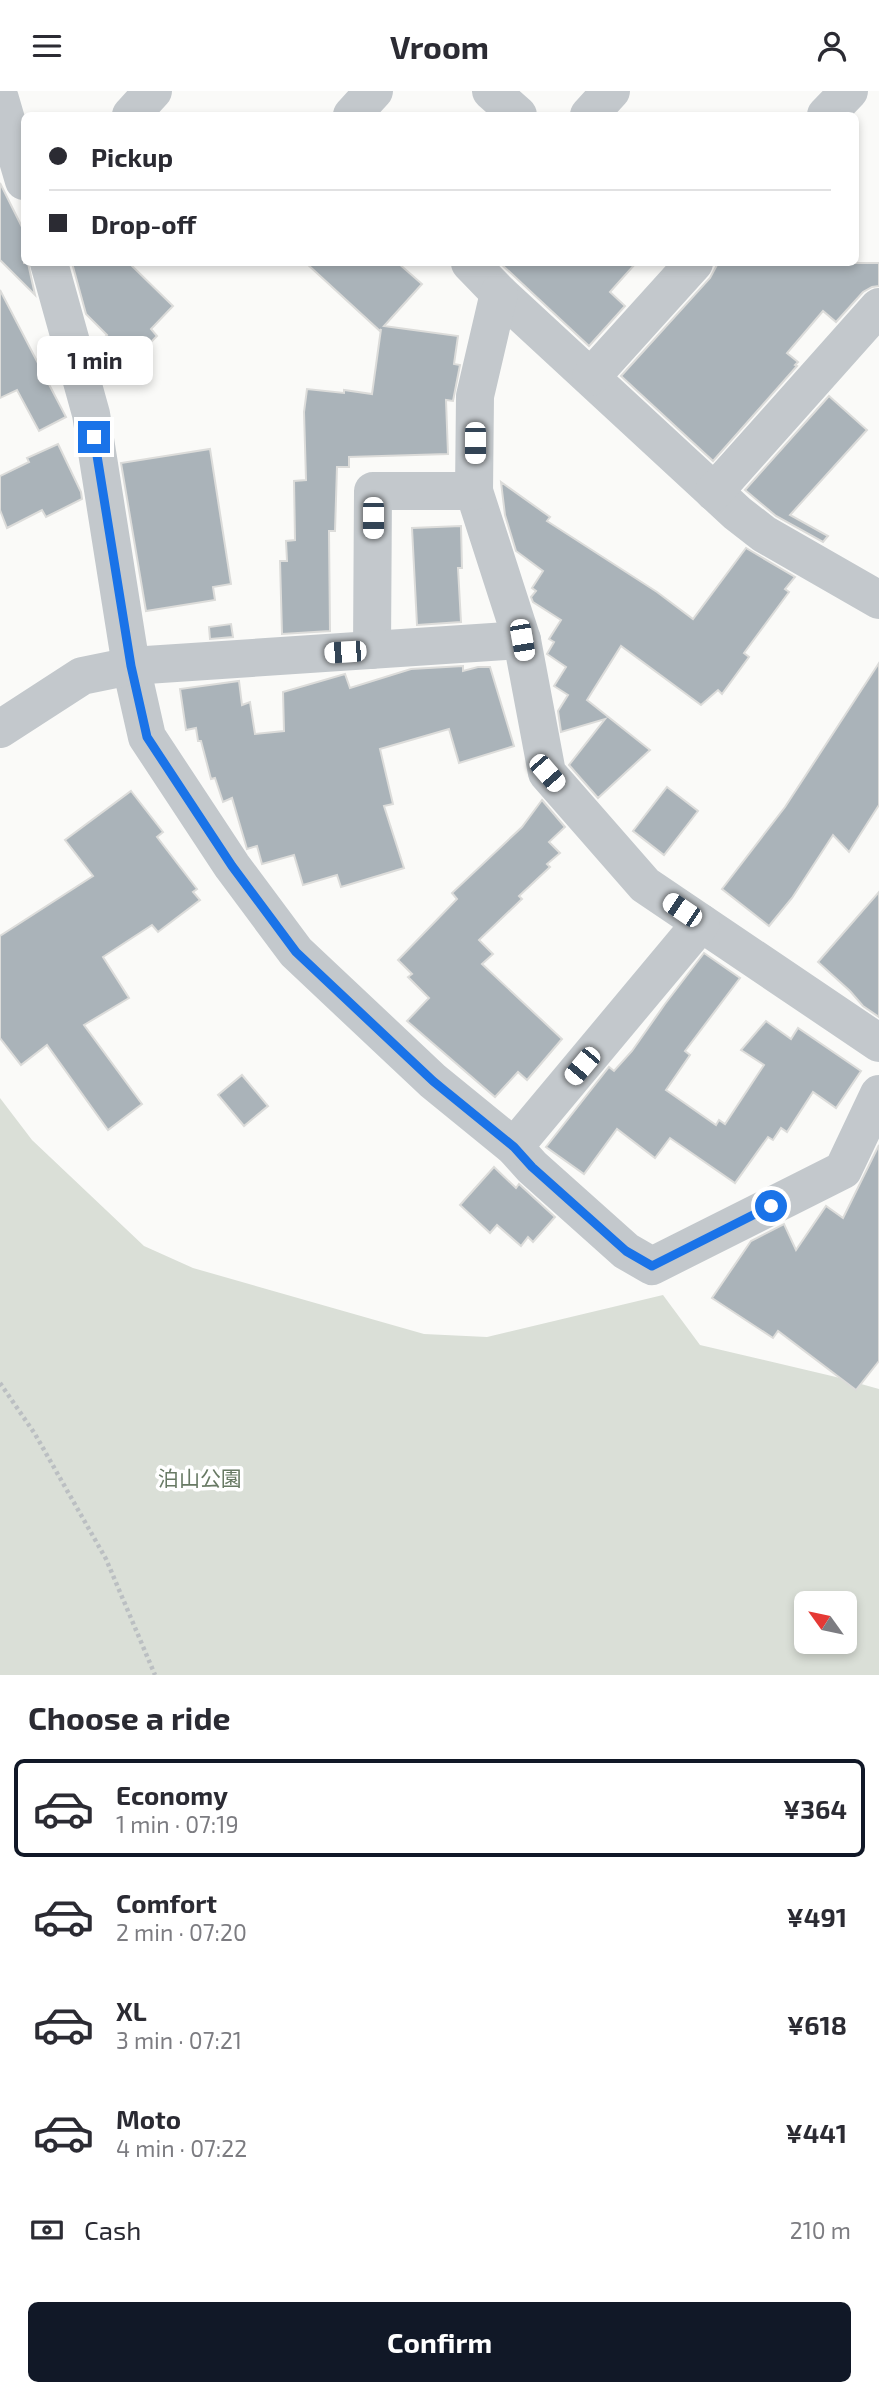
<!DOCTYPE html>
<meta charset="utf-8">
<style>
:root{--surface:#fff;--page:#f2f2f3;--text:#2b2b33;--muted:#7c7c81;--line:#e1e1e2;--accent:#111827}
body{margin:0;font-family:"Exo 2","Noto Sans JP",sans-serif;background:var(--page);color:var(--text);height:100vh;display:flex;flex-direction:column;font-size:26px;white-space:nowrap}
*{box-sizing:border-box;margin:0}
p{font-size:23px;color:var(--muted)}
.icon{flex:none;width:38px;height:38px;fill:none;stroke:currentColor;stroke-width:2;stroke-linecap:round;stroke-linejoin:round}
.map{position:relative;height:1584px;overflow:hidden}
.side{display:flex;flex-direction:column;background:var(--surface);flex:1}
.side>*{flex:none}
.hud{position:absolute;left:21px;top:21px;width:838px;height:154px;border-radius:10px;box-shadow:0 4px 10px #0003;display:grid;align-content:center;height:154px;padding:0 28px;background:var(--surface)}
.needle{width:46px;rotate:303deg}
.fabs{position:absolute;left:794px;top:1500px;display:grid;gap:14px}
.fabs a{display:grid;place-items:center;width:63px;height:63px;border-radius:10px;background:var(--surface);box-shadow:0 4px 10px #0003;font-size:35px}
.end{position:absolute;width:32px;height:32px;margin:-16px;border:9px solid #1a73e8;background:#fff;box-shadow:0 0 0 4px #fff}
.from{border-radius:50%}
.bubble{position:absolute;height:49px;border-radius:10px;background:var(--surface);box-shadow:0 4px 10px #0003;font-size:23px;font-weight:700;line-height:49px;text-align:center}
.car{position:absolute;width:21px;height:42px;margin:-21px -10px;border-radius:9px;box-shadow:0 0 5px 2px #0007;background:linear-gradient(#fff 24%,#345 0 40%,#fff 0 76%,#345 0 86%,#fff 0)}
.hud b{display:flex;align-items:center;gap:24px;height:66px;font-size:26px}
.hud b+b{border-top:2px solid var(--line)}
.hud i{width:18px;height:18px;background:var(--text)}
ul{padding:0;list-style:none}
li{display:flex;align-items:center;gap:21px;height:98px;margin:0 14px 10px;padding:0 14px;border:4px solid transparent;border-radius:10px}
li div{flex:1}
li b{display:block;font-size:26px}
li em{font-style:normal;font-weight:700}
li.current{border-color:var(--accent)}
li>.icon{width:63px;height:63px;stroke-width:1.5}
h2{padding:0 28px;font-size:32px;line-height:84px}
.pay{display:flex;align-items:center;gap:18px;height:77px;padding:0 28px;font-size:26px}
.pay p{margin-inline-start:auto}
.primary-button{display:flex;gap:14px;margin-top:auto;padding:14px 28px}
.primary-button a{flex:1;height:80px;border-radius:10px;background:var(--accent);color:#fff;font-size:28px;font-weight:700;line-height:80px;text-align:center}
header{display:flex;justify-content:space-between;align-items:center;height:91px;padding:0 28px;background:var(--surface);font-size:32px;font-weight:700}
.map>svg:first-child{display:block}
.green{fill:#dadfd7;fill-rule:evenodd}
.building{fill:#aab3b9;stroke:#dcdcda;stroke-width:2}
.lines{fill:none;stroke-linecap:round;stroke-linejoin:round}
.path{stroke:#bbbfc2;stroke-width:4.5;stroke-dasharray:3.5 3.5;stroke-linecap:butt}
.minor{stroke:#c3c8cc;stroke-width:38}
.route{stroke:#1a73e8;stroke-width:9}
.labels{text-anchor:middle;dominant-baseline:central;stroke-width:7;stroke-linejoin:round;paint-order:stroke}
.park-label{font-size:21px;fill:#687a64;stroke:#fff}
</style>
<header><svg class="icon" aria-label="menu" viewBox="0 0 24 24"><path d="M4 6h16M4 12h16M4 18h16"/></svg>Vroom<svg class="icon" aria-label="person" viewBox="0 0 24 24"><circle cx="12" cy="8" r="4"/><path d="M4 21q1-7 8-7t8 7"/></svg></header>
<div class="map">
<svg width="879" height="1584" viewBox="0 0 879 1584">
<rect width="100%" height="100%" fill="#fafaf8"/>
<!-- green -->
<path class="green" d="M 0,1007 L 32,1049 L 144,1155 L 193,1177 L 424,1243 L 487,1246 L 663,1204 L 700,1254 L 836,1286 L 879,1298 L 879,1584 L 0,1584 ZM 807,1512 L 845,1512 L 845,1550 L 807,1550 Z"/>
<!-- building -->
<g class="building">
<path d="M 0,92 L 24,140 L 24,172 L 28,172 L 35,204 L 0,169 Z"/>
<path d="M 72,172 L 129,172 L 173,215 L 151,238 L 157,245 L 118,285 L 98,265 L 95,256 L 107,244 L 86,223 Z"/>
<path d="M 306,172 L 398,172 L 422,193 L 384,235 L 458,245 L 454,273 L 460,274 L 453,310 L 446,309 L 448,363 L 349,366 L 349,376 L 337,376 L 335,440 L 329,440 L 330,540 L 282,543 L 280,470 L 287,470 L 286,450 L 295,449 L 294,390 L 306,389 L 304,321 L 307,298 L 344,302 L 344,299 L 372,303 L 381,238 L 380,240 Z"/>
<path d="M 500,172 L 636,172 L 610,201 L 625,215 L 589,255 Z"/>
<path d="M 718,172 L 879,172 L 879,195 L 872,196 L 863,201 L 836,231 L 823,220 L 787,262 L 798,271 L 795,274 L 797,275 L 713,370 L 621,285 L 710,187 Z"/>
<path d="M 0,199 L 66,326 L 39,340 L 17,299 L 0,307 Z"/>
<path d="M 829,305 L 867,339 L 790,424 L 828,445 L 823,451 L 776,425 L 745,399 Z"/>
<path d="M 58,353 L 81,401 L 82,408 L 46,426 L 42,419 L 7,437 L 0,419 L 0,385 L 29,371 L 27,367 Z"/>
<path d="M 210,358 L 231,493 L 213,496 L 215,509 L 146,520 L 121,372 Z"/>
<path d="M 501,391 L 550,426 L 547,430 L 657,501 L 693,528 L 746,457 L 795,486 L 785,498 L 789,501 L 744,562 L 749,566 L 722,603 L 718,599 L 701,614 L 621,555 L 587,609 L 650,659 L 598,707 L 569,674 L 605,628 L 561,641 L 558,620 L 568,604 L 554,595 L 566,576 L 547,563 L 554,551 L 549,548 L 561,529 L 533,511 L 531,506 L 536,500 L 532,497 L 543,480 L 516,460 L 505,424 Z"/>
<path d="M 461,435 L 462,477 L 458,477 L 461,531 L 417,534 L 412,437 Z"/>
<path d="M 231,533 L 233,546 L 210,548 L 209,536 Z"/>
<path d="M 879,572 L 879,714 L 849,761 L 833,744 L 792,807 L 769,835 L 722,798 L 785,716 Z"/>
<path d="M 463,575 L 463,580 L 478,576 L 490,576 L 514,655 L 459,672 L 449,638 L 380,658 L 393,713 L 384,715 L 404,777 L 341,796 L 337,784 L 303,794 L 294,764 L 262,773 L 257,755 L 247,758 L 232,707 L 223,711 L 215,687 L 211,688 L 201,650 L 198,650 L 196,637 L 186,639 L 180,598 L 239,590 L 242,614 L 250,611 L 255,643 L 284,640 L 283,601 L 345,583 L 350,597 L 411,578 Z"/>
<path d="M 667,696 L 698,720 L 664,764 L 633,740 Z"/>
<path d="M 131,700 L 163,741 L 157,746 L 197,798 L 193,801 L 200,809 L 158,841 L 152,834 L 103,866 L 129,907 L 84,934 L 142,1013 L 108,1039 L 47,954 L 21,974 L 0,947 L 0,845 L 93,785 L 65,749 Z"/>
<path d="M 542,709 L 565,736 L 549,751 L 560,762 L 547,773 L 550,776 L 519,805 L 522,808 L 479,849 L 493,863 L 482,873 L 562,948 L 527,989 L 518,981 L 495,1006 L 407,930 L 429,907 L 408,886 L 412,883 L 398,869 L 457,808 L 452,802 L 522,736 Z"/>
<path d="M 879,801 L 879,926 L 863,915 L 850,900 L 818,871 Z"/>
<path d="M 704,862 L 740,887 L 685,960 L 690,964 L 666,999 L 716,1034 L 719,1029 L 725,1033 L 764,974 L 741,959 L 766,930 L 791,948 L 798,937 L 861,980 L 836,1017 L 813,1001 L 787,1041 L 781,1037 L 773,1049 L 768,1046 L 735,1092 L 670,1047 L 655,1067 L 617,1038 L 584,1083 L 546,1056 L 609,976 L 614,980 L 632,960 L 665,913 Z"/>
<path d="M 242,984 L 268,1015 L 244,1035 L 218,1004 Z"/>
<path d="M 879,1054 L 879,1270 L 856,1299 L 778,1240 L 773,1247 L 712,1207 L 751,1150 L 784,1133 L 796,1159 L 826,1115 L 843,1127 Z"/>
<path d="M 494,1076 L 516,1097 L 519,1093 L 555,1126 L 533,1151 L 528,1146 L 521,1155 L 497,1134 L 490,1142 L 460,1114 Z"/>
</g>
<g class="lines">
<!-- path -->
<path class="path" d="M 0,1292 L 35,1343 L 106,1468 L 155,1584"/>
<!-- minor -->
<g class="minor">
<path d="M 491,0 L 518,24"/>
<path d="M 0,8 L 24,90"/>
<path d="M 131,24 L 153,0"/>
<path d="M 352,24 L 374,0"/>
<path d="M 589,24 L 611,0"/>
<path d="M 826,24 L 849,0"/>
<path d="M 49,172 L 91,323 L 131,575 L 147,646 L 232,775 L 296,861 L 433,990 L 514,1056 L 532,1076 L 626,1160 L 652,1175 L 843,1079 L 879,1003"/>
<path d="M 470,172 L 499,202 L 737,422 L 764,443 L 879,509"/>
<path d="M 499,202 L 475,305 L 474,400 L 522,549 L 547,682 L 645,794 L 879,952"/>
<path d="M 591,286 L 694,172"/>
<path d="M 714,401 L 879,216"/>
<path d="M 372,559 L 373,400 L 474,400"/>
<path d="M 0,638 L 82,585 L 131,575 L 522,549"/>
<path d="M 514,1056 L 701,832"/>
</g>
</g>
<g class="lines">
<!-- route -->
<path class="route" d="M 94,346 L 131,575 L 147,646 L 232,775 L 296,861 L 433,990 L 514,1056 L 532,1076 L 626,1160 L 652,1175 L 771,1115"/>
</g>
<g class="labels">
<!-- park labels -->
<g class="park-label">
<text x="200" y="1386">泊山公園</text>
</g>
</g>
</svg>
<div class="fabs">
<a><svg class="needle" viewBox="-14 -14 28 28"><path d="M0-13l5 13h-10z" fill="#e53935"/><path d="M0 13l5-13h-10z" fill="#7c7c81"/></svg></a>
</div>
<i class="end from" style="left:771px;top:1115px"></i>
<i class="end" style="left:94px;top:346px"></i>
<div class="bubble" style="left:37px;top:245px;width:116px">1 min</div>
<i class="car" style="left:475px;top:352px;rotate:180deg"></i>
<i class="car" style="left:373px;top:427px;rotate:180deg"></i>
<i class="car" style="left:522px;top:549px;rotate:170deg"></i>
<i class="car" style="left:345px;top:561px;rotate:266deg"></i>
<i class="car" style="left:547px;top:682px;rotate:139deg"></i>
<i class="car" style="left:682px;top:819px;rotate:304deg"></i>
<i class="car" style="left:582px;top:975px;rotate:220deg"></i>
<div class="hud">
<b><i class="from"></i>Pickup</b>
<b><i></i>Drop-off</b>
</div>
</div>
<section class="side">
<h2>Choose a ride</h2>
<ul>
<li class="current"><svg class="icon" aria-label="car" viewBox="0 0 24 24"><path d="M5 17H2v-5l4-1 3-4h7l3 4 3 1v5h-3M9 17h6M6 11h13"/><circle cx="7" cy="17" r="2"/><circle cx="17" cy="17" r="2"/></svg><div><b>Economy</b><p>1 min · 07:19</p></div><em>¥364</em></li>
<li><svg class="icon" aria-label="car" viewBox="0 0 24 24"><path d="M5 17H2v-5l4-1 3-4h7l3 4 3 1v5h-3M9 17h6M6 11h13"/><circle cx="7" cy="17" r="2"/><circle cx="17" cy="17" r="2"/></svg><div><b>Comfort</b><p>2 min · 07:20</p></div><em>¥491</em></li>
<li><svg class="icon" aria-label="car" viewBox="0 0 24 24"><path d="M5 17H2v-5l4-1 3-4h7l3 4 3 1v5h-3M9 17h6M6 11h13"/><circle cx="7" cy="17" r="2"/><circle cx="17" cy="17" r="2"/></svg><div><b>XL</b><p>3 min · 07:21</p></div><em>¥618</em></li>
<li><svg class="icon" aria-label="car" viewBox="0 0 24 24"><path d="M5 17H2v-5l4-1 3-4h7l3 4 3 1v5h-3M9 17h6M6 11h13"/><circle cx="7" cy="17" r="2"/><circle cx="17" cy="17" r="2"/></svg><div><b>Moto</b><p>4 min · 07:22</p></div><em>¥441</em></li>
</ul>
<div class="pay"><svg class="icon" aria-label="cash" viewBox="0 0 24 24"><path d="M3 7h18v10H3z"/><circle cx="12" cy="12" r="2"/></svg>Cash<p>210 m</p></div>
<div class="primary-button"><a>Confirm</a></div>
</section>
